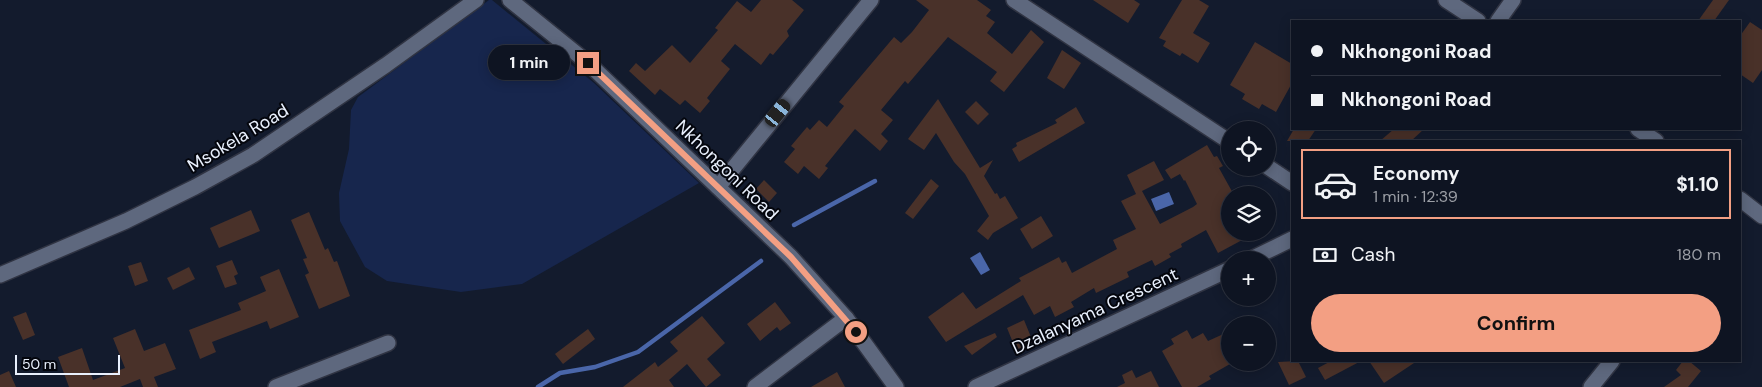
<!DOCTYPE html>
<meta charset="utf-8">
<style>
:root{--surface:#0e1422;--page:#171d2a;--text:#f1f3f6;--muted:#9b9ea5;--line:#2e3340;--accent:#f39f83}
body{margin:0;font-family:"DM Sans",sans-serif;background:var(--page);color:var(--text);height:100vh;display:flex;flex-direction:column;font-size:19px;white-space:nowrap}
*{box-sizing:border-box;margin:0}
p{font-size:16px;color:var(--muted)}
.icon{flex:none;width:28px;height:28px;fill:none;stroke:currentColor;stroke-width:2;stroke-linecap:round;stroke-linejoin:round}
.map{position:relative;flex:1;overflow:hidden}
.side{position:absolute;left:1291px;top:140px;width:450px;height:222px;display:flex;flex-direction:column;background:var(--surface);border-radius:0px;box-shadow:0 2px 12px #0003,0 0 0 1px var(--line)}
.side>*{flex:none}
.banner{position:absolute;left:1291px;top:20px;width:450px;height:110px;border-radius:0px;box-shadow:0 2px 12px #0003,0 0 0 1px var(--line);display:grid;align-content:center;height:110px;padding:0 20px;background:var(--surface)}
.buttons{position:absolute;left:1221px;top:121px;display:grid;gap:10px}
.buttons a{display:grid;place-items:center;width:55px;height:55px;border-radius:50%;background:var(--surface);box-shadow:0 2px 12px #0003,0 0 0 1px var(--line);font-size:25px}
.scale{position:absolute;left:15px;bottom:12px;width:105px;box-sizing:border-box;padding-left:5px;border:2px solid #e9f0fd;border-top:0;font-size:14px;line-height:18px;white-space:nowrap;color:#e9f0fd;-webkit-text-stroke:4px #04060d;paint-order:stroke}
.end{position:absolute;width:22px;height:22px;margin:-11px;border:6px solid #f39f83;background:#111;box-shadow:0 0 0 2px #111}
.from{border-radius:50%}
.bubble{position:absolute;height:35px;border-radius:18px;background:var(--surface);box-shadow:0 2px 12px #0003,0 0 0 1px var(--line);font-size:16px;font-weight:700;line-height:35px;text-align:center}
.car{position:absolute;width:15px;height:30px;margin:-15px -8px;border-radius:6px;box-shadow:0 0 4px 1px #0007;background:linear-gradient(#222 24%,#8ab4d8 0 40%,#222 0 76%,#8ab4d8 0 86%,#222 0)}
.banner b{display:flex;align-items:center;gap:18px;height:48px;font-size:19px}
.banner b+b{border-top:1px solid var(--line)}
.banner i{width:12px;height:12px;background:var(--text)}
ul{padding:9px 0 0;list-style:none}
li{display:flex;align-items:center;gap:15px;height:70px;margin:0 10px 8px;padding:0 10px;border:2px solid transparent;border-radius:0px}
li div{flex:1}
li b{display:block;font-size:19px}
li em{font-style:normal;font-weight:700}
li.selected{border-color:var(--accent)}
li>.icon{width:45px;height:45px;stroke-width:1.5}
.pay{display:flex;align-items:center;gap:12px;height:55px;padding:0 20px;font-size:19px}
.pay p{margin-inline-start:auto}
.action{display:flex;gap:10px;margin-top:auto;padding:10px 20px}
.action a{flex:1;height:58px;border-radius:30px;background:var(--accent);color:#111;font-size:20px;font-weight:700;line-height:58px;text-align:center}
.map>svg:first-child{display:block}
.green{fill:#17264d}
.water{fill:#4a66a9}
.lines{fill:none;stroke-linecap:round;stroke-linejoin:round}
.stream{stroke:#4a66a9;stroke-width:4.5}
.building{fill:#493129}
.street-casing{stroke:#303443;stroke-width:18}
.street{stroke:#5e687e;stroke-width:15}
.route{stroke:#f39f83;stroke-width:6}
.labels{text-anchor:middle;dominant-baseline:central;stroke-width:4;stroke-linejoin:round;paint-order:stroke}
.street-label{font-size:18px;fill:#e9f0fd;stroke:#04060d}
</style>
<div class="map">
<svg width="1762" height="387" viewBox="0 0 1762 387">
<rect width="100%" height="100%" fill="#131b2d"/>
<!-- green -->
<path class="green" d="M 489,0 L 492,0 L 594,83 L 699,183 L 522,284 L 461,292 L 387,281 L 365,267 L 340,221 L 339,193 L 349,149 L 351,110 L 358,97 Z"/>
<!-- water -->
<g class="water">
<path d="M 1169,192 L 1174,204 L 1156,211 L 1151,199 Z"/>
<path d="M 980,252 L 990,270 L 981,275 L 970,258 Z"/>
</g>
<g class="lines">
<!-- stream -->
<g class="stream">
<path d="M 794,225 L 875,181"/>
<path d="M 538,387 L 560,373 L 595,367 L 638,352 L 761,261"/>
</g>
</g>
<!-- building -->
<g class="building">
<path d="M 761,0 L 792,0 L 804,10 L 787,31 L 789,36 L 773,55 L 770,53 L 761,65 L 735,44 L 721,61 L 730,69 L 707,98 L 710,101 L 700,113 L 685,100 L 680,105 L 660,89 L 655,95 L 629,71 L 636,63 L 645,71 L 672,45 L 690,63 L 718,30 L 715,28 L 737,1 L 751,12 Z"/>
<path d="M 916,0 L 977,0 L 991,10 L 986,16 L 995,22 L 987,33 L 1012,54 L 1031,30 L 1044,42 L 1004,92 L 990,81 L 997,72 L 948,37 L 908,84 L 905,81 L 881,110 L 893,120 L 881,134 L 888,141 L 880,151 L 855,129 L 825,166 L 828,168 L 819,179 L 804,166 L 798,174 L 784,162 L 795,149 L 791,146 L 807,127 L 810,130 L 819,120 L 827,127 L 844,106 L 839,102 L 894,37 L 901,43 L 912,32 L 929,10 Z"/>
<path d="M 1093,0 L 1134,0 L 1140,4 L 1128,23 Z"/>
<path d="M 1182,0 L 1199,0 L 1209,6 L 1193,33 L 1210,43 L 1198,63 L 1182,53 L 1180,56 L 1163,46 L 1166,41 L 1159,38 Z"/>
<path d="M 1713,0 L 1729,0 L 1714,21 L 1698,21 Z"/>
<path d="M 1750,22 L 1762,30 L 1762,70 L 1753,83 L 1740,74 L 1740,36 Z"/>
<path d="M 1255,42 L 1292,64 L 1292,83 L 1276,112 L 1262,104 L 1259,109 L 1242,99 L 1245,94 L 1230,85 Z"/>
<path d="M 1062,50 L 1081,63 L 1064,89 L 1047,78 Z"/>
<path d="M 938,99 L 980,168 L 993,160 L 984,176 L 995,194 L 997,193 L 1000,199 L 1005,196 L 1018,218 L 993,233 L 988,240 L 977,231 L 989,216 L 965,174 L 954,162 L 936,133 L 924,150 L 908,139 Z"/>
<path d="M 976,101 L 989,114 L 978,125 L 965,112 Z"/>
<path d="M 1076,107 L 1085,123 L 1019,162 L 1012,149 L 1017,146 L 1016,143 L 1057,123 L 1055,120 Z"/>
<path d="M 1294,129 L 1316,129 L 1308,141 L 1287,141 Z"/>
<path d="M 1394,129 L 1424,129 L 1411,141 L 1380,141 Z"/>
<path d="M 1207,145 L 1214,157 L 1217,156 L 1223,166 L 1219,168 L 1234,195 L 1230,195 L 1230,232 L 1257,232 L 1218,253 L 1206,230 L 1181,244 L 1182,247 L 1169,254 L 1171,257 L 1155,266 L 1152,260 L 1127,272 L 1129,277 L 1096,293 L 1094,288 L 1071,302 L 1074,307 L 1055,317 L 1050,306 L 1034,315 L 1023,295 L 946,342 L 928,317 L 963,292 L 976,309 L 1021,281 L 1019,278 L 1059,257 L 1062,263 L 1066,261 L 1072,273 L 1117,249 L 1113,240 L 1136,229 L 1121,201 L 1136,194 L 1127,175 L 1154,161 L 1164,180 L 1142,191 L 1160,224 L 1193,207 L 1197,204 L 1185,180 L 1184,181 L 1180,174 L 1171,179 L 1165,170 Z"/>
<path d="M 931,179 L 939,186 L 913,219 L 905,213 Z"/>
<path d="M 764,180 L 777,193 L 769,202 L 756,189 Z"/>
<path d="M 251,210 L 260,231 L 219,248 L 210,228 Z"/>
<path d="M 309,212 L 325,250 L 328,248 L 334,262 L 337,261 L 350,296 L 319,309 L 305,275 L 309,273 L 303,259 L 307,258 L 291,220 Z"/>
<path d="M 1041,216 L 1053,236 L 1032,249 L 1020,229 Z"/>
<path d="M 232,260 L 238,274 L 234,276 L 237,284 L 225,288 L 216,266 Z"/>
<path d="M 141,262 L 148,281 L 135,286 L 128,266 Z"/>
<path d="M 189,267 L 195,279 L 173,290 L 167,278 Z"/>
<path d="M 279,269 L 299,317 L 270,329 L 267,321 L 212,342 L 216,352 L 200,359 L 189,330 L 241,310 L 238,303 L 266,291 L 260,277 Z"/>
<path d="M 775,302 L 791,323 L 780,331 L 777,327 L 760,341 L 747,324 Z"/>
<path d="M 26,312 L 35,335 L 23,340 L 13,317 Z"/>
<path d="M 702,316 L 725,343 L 707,359 L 721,375 L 706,387 L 687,364 L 669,380 L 674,387 L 623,387 L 655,362 L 658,367 L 678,351 L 670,342 Z"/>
<path d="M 1024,320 L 1033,342 L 1016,350 L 1007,328 Z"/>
<path d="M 135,329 L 144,351 L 165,343 L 176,369 L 154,377 L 158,387 L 143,387 L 140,379 L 120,387 L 69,387 L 58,357 L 82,348 L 93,380 L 125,368 L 113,338 Z"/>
<path d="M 588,329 L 595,339 L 563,364 L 555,354 Z"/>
<path d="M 1187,330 L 1192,339 L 1203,333 L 1208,341 L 1230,331 L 1230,364 L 1209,376 L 1211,379 L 1197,387 L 1182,387 L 1162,351 L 1174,344 L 1171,339 Z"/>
<path d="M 995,333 L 997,337 L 972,355 L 964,346 Z"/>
<path d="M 1298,361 L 1306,377 L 1289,385 L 1278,362 Z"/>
<path d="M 1331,361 L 1361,361 L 1325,380 L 1318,368 Z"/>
<path d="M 1369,361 L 1417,361 L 1384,383 Z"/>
<path d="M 1683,361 L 1689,361 L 1701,371 L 1688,387 L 1664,387 L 1681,375 L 1676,370 Z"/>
<path d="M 1132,370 L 1136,378 L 1151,371 L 1159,387 L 1117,387 L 1125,383 L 1122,375 Z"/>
<path d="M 9,371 L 16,387 L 0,387 L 0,375 Z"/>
<path d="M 837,372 L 845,387 L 811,387 Z"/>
</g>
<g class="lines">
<defs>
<g id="street">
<path d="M 510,0 L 588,63 L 791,257 L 846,318 L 896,387"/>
<path d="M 1014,0 L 1230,142"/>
<path d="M 1446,0 L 1478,21"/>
<path d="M 1498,21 L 1513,0"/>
<path d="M 1638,129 L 1656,141"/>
<path d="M 1268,167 L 1292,183"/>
<path d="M 718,187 L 871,0"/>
<path d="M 1740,199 L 1762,216"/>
<path d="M 1249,260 L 1292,239"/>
<path d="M 0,275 L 126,221 L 195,187 L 253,155 L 386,65 L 476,0"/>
<path d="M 276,387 L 388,343"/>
<path d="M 755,387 L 846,318"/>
<path d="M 976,387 L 1230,269"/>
<path d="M 1591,387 L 1612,361"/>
</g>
</defs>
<!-- street casing -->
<use href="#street" class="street-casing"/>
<!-- street -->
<use href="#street" class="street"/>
</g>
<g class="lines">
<!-- route -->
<path class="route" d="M 588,63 L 791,257 L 856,332"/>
</g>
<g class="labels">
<!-- street labels -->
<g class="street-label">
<text transform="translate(238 138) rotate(-31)">Msokela Road</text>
<text transform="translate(727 170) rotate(44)">Nkhongoni Road</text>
<text transform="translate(1095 311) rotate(-25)">Dzalanyama Crescent</text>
</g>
</g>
</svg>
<div class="buttons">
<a><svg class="icon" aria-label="locate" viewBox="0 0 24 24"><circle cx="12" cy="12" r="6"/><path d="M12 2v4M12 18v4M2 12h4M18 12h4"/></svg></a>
<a><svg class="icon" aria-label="layers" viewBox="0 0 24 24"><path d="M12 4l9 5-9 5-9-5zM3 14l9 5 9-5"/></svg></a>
<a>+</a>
<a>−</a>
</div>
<div class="scale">50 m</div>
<i class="end from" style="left:856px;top:332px"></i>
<i class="end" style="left:588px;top:63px"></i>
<div class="bubble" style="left:488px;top:45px;width:82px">1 min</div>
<i class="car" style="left:778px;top:113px;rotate:39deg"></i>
<div class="banner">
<b><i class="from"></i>Nkhongoni Road</b>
<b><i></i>Nkhongoni Road</b>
</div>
<section class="side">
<ul>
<li class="selected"><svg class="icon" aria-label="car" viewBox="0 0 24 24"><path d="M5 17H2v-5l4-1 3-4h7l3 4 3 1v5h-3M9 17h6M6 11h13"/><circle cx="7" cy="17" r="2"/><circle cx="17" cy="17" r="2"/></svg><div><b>Economy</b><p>1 min · 12:39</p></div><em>$1.10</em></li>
</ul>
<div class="pay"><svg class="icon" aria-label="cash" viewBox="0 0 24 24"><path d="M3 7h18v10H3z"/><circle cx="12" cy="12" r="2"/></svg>Cash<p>180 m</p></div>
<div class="action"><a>Confirm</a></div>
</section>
</div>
